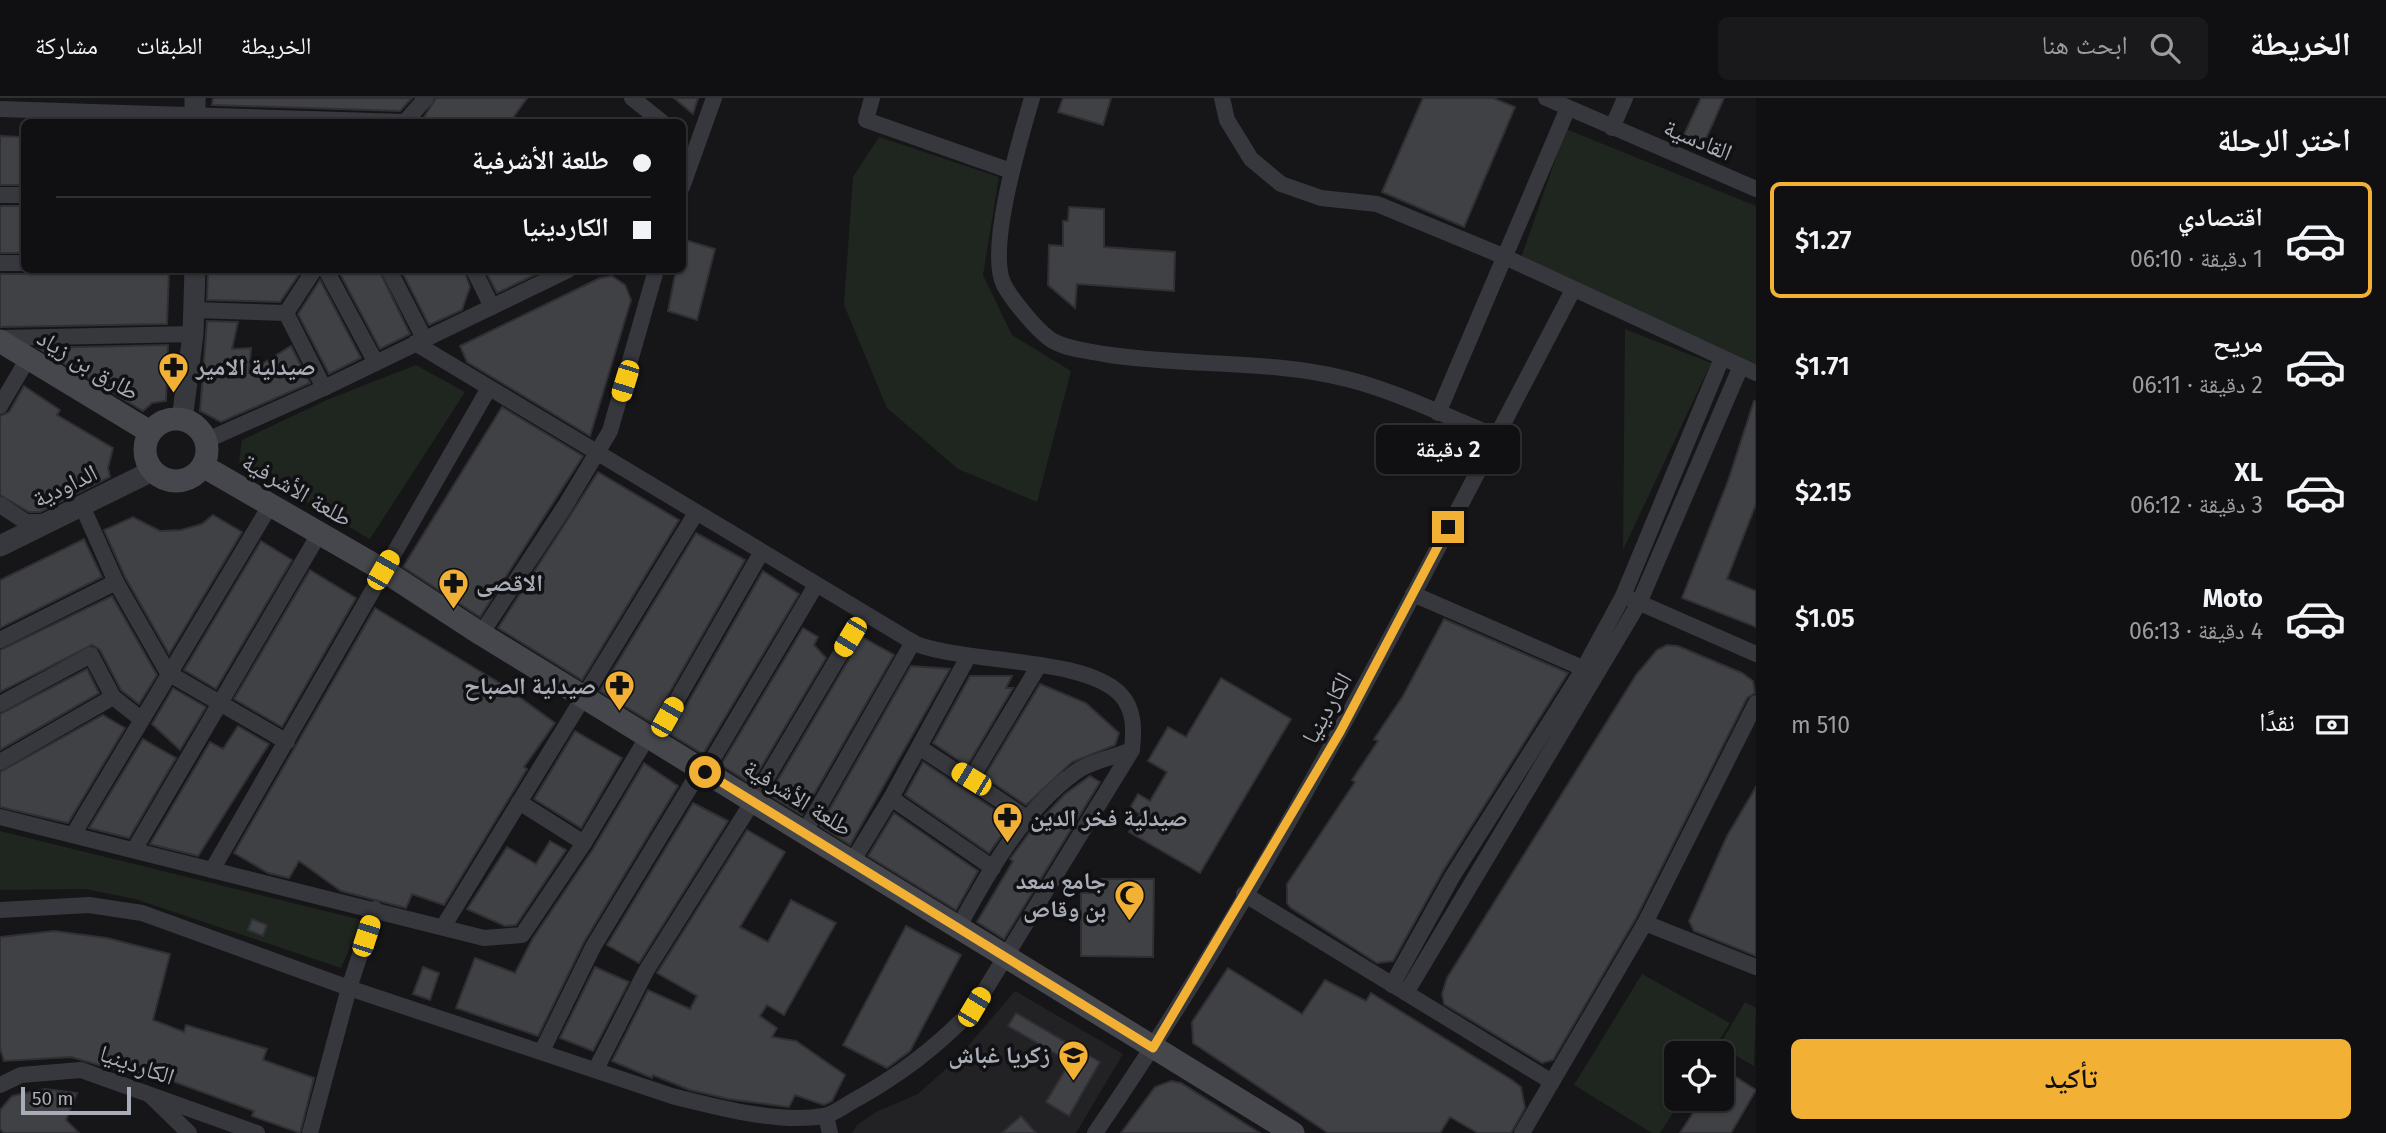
<!DOCTYPE html>
<html lang="ar">
<meta charset="utf-8">
<style>
:root{--surface:#101012;--page:#19191b;--text:#f1f3f6;--muted:#9c9d9f;--line:#303032;--accent:#f2b134}
body{margin:0;font-family:"Fira Sans","Noto Naskh Arabic",sans-serif;background:var(--page);color:var(--text);direction:rtl;height:100vh;display:flex;flex-direction:column;font-size:26px;white-space:nowrap}
*{box-sizing:border-box;margin:0}
p{font-size:23px;color:var(--muted)}
.icon{flex:none;width:38px;height:38px;fill:none;stroke:currentColor;stroke-width:2;stroke-linecap:round;stroke-linejoin:round}
.map{position:relative;flex:1;overflow:hidden;direction:ltr}
.side{display:flex;flex-direction:column;background:var(--surface);width:630px}
.side>*{flex:none}
.guide{position:absolute;left:21px;top:21px;width:665px;height:154px;border-radius:10px;box-shadow:0 2px 5px #0004,0 0 0 2px var(--line);direction:rtl;display:grid;align-content:center;height:154px;padding:0 35px;background:var(--surface)}
.fabs{position:absolute;left:1664px;top:943px;display:grid;gap:14px}
.fabs a{display:grid;place-items:center;width:70px;height:70px;border-radius:10px;background:var(--surface);box-shadow:0 2px 5px #0004,0 0 0 2px var(--line);font-size:35px}
.scale{position:absolute;left:21px;bottom:18px;width:110px;box-sizing:border-box;padding-left:7px;border:4px solid #a8adb8;border-top:0;font-size:19px;line-height:24px;white-space:nowrap;color:#a8adb8;-webkit-text-stroke:5px #111113;paint-order:stroke}
.end{position:absolute;width:32px;height:32px;margin:-16px;border:9px solid #f2b134;background:#111;box-shadow:0 0 0 4px #111}
.from{border-radius:50%}
.bubble{position:absolute;height:49px;border-radius:10px;background:var(--surface);box-shadow:0 2px 5px #0004,0 0 0 2px var(--line);font-size:23px;font-weight:600;line-height:49px;text-align:center;direction:rtl}
.car{position:absolute;width:21px;height:42px;margin:-21px -10px;border-radius:9px;box-shadow:0 0 5px 2px #0007;background:linear-gradient(#f5c518 24%,#345 0 40%,#f5c518 0 76%,#345 0 86%,#f5c518 0)}
.guide b{display:flex;align-items:center;gap:24px;height:66px;font-size:26px}
.guide b+b{border-top:2px solid var(--line)}
.guide i{width:18px;height:18px;background:var(--text)}
ul{padding:0;list-style:none}
li{display:flex;align-items:center;gap:21px;height:116px;margin:0 14px 10px;padding:0 21px;border:4px solid transparent;border-radius:10px}
li div{flex:1}
li b{display:block;font-size:26px}
li em{font-style:normal;font-weight:600}
li.on{border-color:var(--accent)}
li>.icon{width:63px;height:63px;stroke-width:1.5}
h2{padding:0 35px;font-size:32px;line-height:84px}
.pay{display:flex;align-items:center;gap:18px;height:77px;padding:0 35px;font-size:26px}
.pay p{margin-inline-start:auto}
.action{display:flex;gap:14px;margin-top:auto;padding:14px 35px}
.action a{flex:1;height:80px;border-radius:10px;background:var(--accent);color:#111;font-size:28px;font-weight:600;line-height:80px;text-align:center}
header{display:flex;align-items:center;gap:42px;box-sizing:border-box;height:98px;padding:0 35px;background:var(--surface);border-bottom:2px solid var(--line)}
header strong{font-size:33px}
nav{display:flex;gap:38px;margin-inline-start:auto;font-size:24px}
.search{width:490px;height:63px;background:var(--page);display:flex;align-items:center;gap:18px;box-sizing:border-box;padding:0 24px;border-radius:10px;color:var(--muted);font-size:26px}
main{display:flex;flex:1;min-height:0}
.map>svg:first-child{display:block}
.built{fill:#222225}
.green{fill:#1e261f}
.building{fill:#404145;stroke:#303034;stroke-width:2}
.lines{fill:none;stroke-linecap:round;stroke-linejoin:round}
.minor{stroke:#37383d;stroke-width:16}
.tertiary{stroke:#37383d;stroke-width:21}
.secondary{stroke:#45474d;stroke-width:23}
.route{stroke:#f2b134;stroke-width:9}
.labels{text-anchor:middle;dominant-baseline:central;stroke-width:7;stroke-linejoin:round;paint-order:stroke}
.street-label{font-size:24px;fill:#a8adb8;stroke:#111113}
.poi-label{font-size:24px;font-weight:bold;fill:#a8adb8;stroke:#111113;text-anchor:start}
</style>
<header>
<strong>الخريطة</strong>
<div class="search"><svg class="icon" aria-label="search" viewBox="0 0 24 24"><circle cx="10" cy="10" r="6"/><path d="M15 15l6 6"/></svg>ابحث هنا</div>
<nav><a>الخريطة</a><a>الطبقات</a><a>مشاركة</a></nav>
</header>
<main>
<section class="side">
<h2>اختر الرحلة</h2>
<ul>
<li class="on"><svg class="icon" aria-label="car" viewBox="0 0 24 24"><path d="M5 17H2v-5l4-1 3-4h7l3 4 3 1v5h-3M9 17h6M6 11h13"/><circle cx="7" cy="17" r="2"/><circle cx="17" cy="17" r="2"/></svg><div><b>اقتصادي</b><p>1 دقيقة · 06:10</p></div><em>$1.27</em></li>
<li><svg class="icon" aria-label="car" viewBox="0 0 24 24"><path d="M5 17H2v-5l4-1 3-4h7l3 4 3 1v5h-3M9 17h6M6 11h13"/><circle cx="7" cy="17" r="2"/><circle cx="17" cy="17" r="2"/></svg><div><b>مريح</b><p>2 دقيقة · 06:11</p></div><em>$1.71</em></li>
<li><svg class="icon" aria-label="car" viewBox="0 0 24 24"><path d="M5 17H2v-5l4-1 3-4h7l3 4 3 1v5h-3M9 17h6M6 11h13"/><circle cx="7" cy="17" r="2"/><circle cx="17" cy="17" r="2"/></svg><div><b>XL</b><p>3 دقيقة · 06:12</p></div><em>$2.15</em></li>
<li><svg class="icon" aria-label="car" viewBox="0 0 24 24"><path d="M5 17H2v-5l4-1 3-4h7l3 4 3 1v5h-3M9 17h6M6 11h13"/><circle cx="7" cy="17" r="2"/><circle cx="17" cy="17" r="2"/></svg><div><b>Moto</b><p>4 دقيقة · 06:13</p></div><em>$1.05</em></li>
</ul>
<div class="pay"><svg class="icon" aria-label="cash" viewBox="0 0 24 24"><path d="M3 7h18v10H3z"/><circle cx="12" cy="12" r="2"/></svg>نقدًا<p>510 m</p></div>
<div class="action"><a>تأكيد</a></div>
</section>
<div class="map">
<svg width="1756" height="1035" viewBox="0 0 1756 1035">
<rect width="100%" height="100%" fill="#161618"/>
<!-- built -->
<path class="built" d="M 1015,893 L 1123,956 L 1076,1035 L 852,1035 L 857,1027 L 878,1013 L 918,996 L 957,961 Z"/>
<!-- green -->
<g class="green">
<path d="M 1566,31 L 1756,108 L 1756,266 L 1521,160 Z"/>
<path d="M 879,39 L 999,79 L 983,177 L 1012,237 L 1071,273 L 1037,404 L 958,371 L 887,310 L 844,207 L 853,79 Z"/>
<path d="M 1625,231 L 1711,265 L 1623,452 Z"/>
<path d="M 416,267 L 465,294 L 370,441 L 239,365 L 242,342 L 329,301 Z"/>
<path d="M 0,733 L 362,822 L 341,870 L 135,801 L 85,791 L 0,792 Z"/>
<path d="M 1642,876 L 1730,925 L 1711,955 L 1676,956 L 1676,1001 L 1682,1001 L 1660,1035 L 1652,1035 L 1574,987 Z"/>
<path d="M 1745,904 L 1756,910 L 1754,968 L 1719,948 Z"/>
</g>
<!-- building -->
<g class="building">
<path d="M 213,0 L 412,0 L 400,13 L 212,7 Z"/>
<path d="M 436,0 L 527,0 L 510,24 L 421,24 Z"/>
<path d="M 674,0 L 698,0 L 693,16 Z"/>
<path d="M 1063,0 L 1111,0 L 1103,27 L 1058,14 Z"/>
<path d="M 1423,0 L 1493,0 L 1515,9 L 1464,129 L 1382,94 Z"/>
<path d="M 1701,0 L 1724,0 L 1702,50 L 1682,41 Z"/>
<path d="M 0,38 L 24,39 L 24,87 L 0,87 Z"/>
<path d="M 24,108 L 24,155 L 0,155 L 0,108 Z"/>
<path d="M 1069,109 L 1104,111 L 1104,149 L 1175,154 L 1174,193 L 1077,186 L 1075,210 L 1048,187 L 1049,147 L 1063,148 L 1063,123 L 1068,123 Z"/>
<path d="M 685,142 L 715,151 L 697,222 L 668,213 L 676,172 L 682,172 Z"/>
<path d="M 32,172 L 169,172 L 167,226 L 0,229 L 0,176 L 24,176 Z"/>
<path d="M 208,172 L 302,172 L 280,204 L 207,202 Z"/>
<path d="M 338,172 L 379,172 L 410,236 L 380,251 Z"/>
<path d="M 401,172 L 464,172 L 470,189 L 462,212 L 429,227 Z"/>
<path d="M 485,172 L 545,172 L 497,195 Z"/>
<path d="M 612,178 L 625,187 L 631,202 L 590,338 L 467,264 L 460,248 L 600,180 Z"/>
<path d="M 320,182 L 361,260 L 329,276 L 298,216 Z"/>
<path d="M 207,223 L 238,224 L 232,251 L 251,250 L 249,274 L 291,248 L 310,285 L 221,324 L 200,313 Z"/>
<path d="M 168,247 L 166,303 L 152,305 L 143,313 L 38,250 Z"/>
<path d="M 24,288 L 60,312 L 57,317 L 113,350 L 108,370 L 110,379 L 40,414 L 29,414 L 0,397 L 0,318 L 9,314 Z"/>
<path d="M 1754,303 L 1756,304 L 1756,406 L 1727,481 L 1756,493 L 1756,529 L 1682,500 L 1728,383 Z"/>
<path d="M 502,309 L 583,358 L 480,519 L 403,469 Z"/>
<path d="M 598,374 L 679,422 L 582,582 L 498,530 Z"/>
<path d="M 213,417 L 242,434 L 169,556 L 125,479 L 104,432 L 133,419 L 160,433 L 181,432 L 202,426 Z"/>
<path d="M 696,435 L 745,462 L 652,625 L 600,593 Z"/>
<path d="M 84,441 L 102,479 L 0,530 L 0,482 Z"/>
<path d="M 261,443 L 292,462 L 216,591 L 184,572 Z"/>
<path d="M 310,472 L 356,500 L 282,629 L 234,601 Z"/>
<path d="M 763,473 L 799,496 L 703,656 L 670,636 Z"/>
<path d="M 112,498 L 157,577 L 139,606 L 121,592 L 100,552 L 92,547 L 0,594 L 0,552 Z"/>
<path d="M 375,510 L 503,587 L 555,625 L 524,669 L 527,671 L 444,807 L 412,796 L 406,810 L 341,793 L 299,763 L 289,780 L 268,775 L 234,755 Z"/>
<path d="M 1444,521 L 1568,575 L 1443,773 L 1393,863 L 1377,865 L 1291,810 L 1287,805 L 1287,786 L 1355,684 L 1352,682 L 1378,643 L 1374,641 L 1403,598 Z"/>
<path d="M 803,530 L 818,539 L 814,547 L 826,560 L 751,686 L 721,667 Z"/>
<path d="M 862,539 L 894,557 L 802,717 L 769,697 Z"/>
<path d="M 1667,547 L 1678,548 L 1742,575 L 1753,583 L 1755,595 L 1747,600 L 1636,820 L 1553,962 L 1542,965 L 1444,906 L 1442,896 L 1447,880 L 1636,577 L 1657,552 Z"/>
<path d="M 911,568 L 950,571 L 850,747 L 820,728 Z"/>
<path d="M 87,571 L 99,595 L 0,652 L 0,616 Z"/>
<path d="M 970,578 L 1012,578 L 1006,590 L 1013,590 L 967,668 L 933,645 Z"/>
<path d="M 1221,580 L 1291,621 L 1200,775 L 1129,734 L 1140,716 L 1130,710 L 1138,696 L 1150,703 L 1167,674 L 1148,663 L 1168,629 L 1186,639 Z"/>
<path d="M 1040,586 L 1086,605 L 1119,635 L 1115,647 L 1072,664 L 1026,707 L 984,679 Z"/>
<path d="M 173,590 L 206,609 L 180,652 L 152,626 Z"/>
<path d="M 103,617 L 125,630 L 68,725 L 0,709 L 0,674 Z"/>
<path d="M 238,628 L 269,646 L 198,758 L 150,746 L 210,644 L 223,651 Z"/>
<path d="M 575,633 L 622,660 L 581,730 L 534,701 Z"/>
<path d="M 143,641 L 176,660 L 129,740 L 89,730 Z"/>
<path d="M 923,664 L 1012,723 L 989,755 L 905,697 Z"/>
<path d="M 644,665 L 678,688 L 584,844 L 538,938 L 456,910 L 475,860 L 515,875 L 533,840 L 593,751 Z"/>
<path d="M 1090,678 L 1100,684 L 1004,841 L 977,824 L 1013,763 L 1010,761 L 1032,731 L 1065,696 Z"/>
<path d="M 1756,689 L 1756,858 L 1694,833 L 1689,823 L 1727,738 Z"/>
<path d="M 693,705 L 728,723 L 639,865 L 607,847 Z"/>
<path d="M 894,715 L 978,773 L 956,812 L 868,758 Z"/>
<path d="M 747,732 L 785,754 L 740,829 L 768,844 L 791,802 L 836,825 L 784,917 L 767,907 L 760,918 L 777,930 L 772,939 L 796,943 L 845,977 L 832,1003 L 824,1007 L 795,997 L 789,1009 L 729,1001 L 690,992 L 653,977 L 652,980 L 612,963 L 648,892 L 690,911 L 697,898 L 657,875 Z"/>
<path d="M 550,743 L 566,752 L 516,827 L 505,828 L 467,811 L 507,749 L 536,766 Z"/>
<path d="M 1098,781 L 1154,781 L 1153,859 L 1081,858 L 1081,795 L 1098,795 Z"/>
<path d="M 252,821 L 267,827 L 263,838 L 248,832 Z"/>
<path d="M 906,828 L 961,857 L 910,953 L 887,970 L 843,947 Z"/>
<path d="M 54,833 L 107,840 L 170,856 L 153,922 L 184,934 L 186,927 L 267,951 L 263,962 L 314,980 L 300,1035 L 252,1018 L 254,1013 L 156,977 L 155,983 L 71,959 L 4,963 L 0,950 L 0,839 Z"/>
<path d="M 423,869 L 439,875 L 430,902 L 413,896 Z"/>
<path d="M 595,869 L 629,884 L 593,953 L 560,940 Z"/>
<path d="M 1228,870 L 1302,916 L 1325,882 L 1366,903 L 1371,895 L 1512,982 L 1521,989 L 1525,1010 L 1511,1035 L 1478,1035 L 1450,1019 L 1440,1035 L 1328,1035 L 1193,945 L 1192,924 Z"/>
<path d="M 1016,915 L 1100,964 L 1069,1018 L 1046,1004 L 1070,964 L 1008,928 Z"/>
<path d="M 1722,970 L 1756,992 L 1731,1035 L 1680,1035 L 1702,1001 L 1722,1001 Z"/>
<path d="M 1171,983 L 1181,985 L 1260,1035 L 1121,1035 L 1155,989 Z"/>
<path d="M 45,991 L 77,995 L 66,1022 L 79,1035 L 4,1035 L 0,1031 L 0,1012 L 12,998 Z"/>
<path d="M 1021,1018 L 1036,1035 L 1002,1035 Z"/>
</g>
<g class="lines">
<!-- minor -->
<g class="minor">
<path d="M 632,0 L 662,24"/>
<path d="M 872,0 L 866,22 L 1011,73"/>
<path d="M 1032,0 C 1021,38 986,152 1004,187 C 1012,202 1039,235 1053,243 C 1067,251 1089,253 1104,256 C 1184,269 1268,261 1347,281 C 1399,294 1447,319 1496,338"/>
<path d="M 1222,0 L 1227,22 L 1251,61 L 1281,86 L 1321,100 L 1377,106 L 1505,159 L 1756,275"/>
<path d="M 1546,0 L 1756,91"/>
<path d="M 0,11 L 405,24"/>
<path d="M 405,24 L 426,0"/>
<path d="M 1612,30 L 1625,0"/>
<path d="M 682,89 L 714,0"/>
<path d="M 0,97 L 24,97"/>
<path d="M 0,165 L 24,165"/>
<path d="M 326,172 L 376,265"/>
<path d="M 389,172 L 425,242"/>
<path d="M 474,172 L 492,209"/>
<path d="M 194,212 L 286,215 L 324,290"/>
<path d="M 286,215 L 314,172"/>
<path d="M 0,240 L 193,236"/>
<path d="M 0,308 L 27,262"/>
<path d="M 1438,315 L 1568,10"/>
<path d="M 205,343 L 324,290 L 568,172"/>
<path d="M 0,407 L 26,424 L 45,424"/>
<path d="M 83,410 L 116,484 L 168,575 L 287,644"/>
<path d="M 1413,496 L 1594,575"/>
<path d="M 1631,501 L 1756,556"/>
<path d="M 481,536 L 565,408 L 610,333 L 656,172"/>
<path d="M 0,542 L 116,484"/>
<path d="M 0,606 L 91,557 L 113,599 L 141,621"/>
<path d="M 654,642 L 761,455"/>
<path d="M 919,649 L 1027,720"/>
<path d="M 0,664 L 113,599"/>
<path d="M 705,674 L 816,487"/>
<path d="M 971,681 L 1038,569"/>
<path d="M 891,700 L 993,770"/>
<path d="M 519,704 L 584,745"/>
<path d="M 0,719 L 484,840 L 522,837 L 584,745 L 648,638"/>
<path d="M 804,735 L 913,544"/>
<path d="M 73,737 L 271,406"/>
<path d="M 134,752 L 319,436"/>
<path d="M 852,764 L 891,700 L 968,559"/>
<path d="M 212,772 L 489,290"/>
<path d="M 1244,796 L 1552,984"/>
<path d="M 0,812 L 89,807 L 142,815 L 349,890 L 672,998 C 716,1009 778,1026 824,1018 C 834,1016 844,1008 853,1003 C 900,977 937,949 974,910 L 1132,652 C 1134,633 1135,611 1120,596 C 1084,559 971,566 916,546 L 415,245"/>
<path d="M 1645,825 L 1756,869"/>
<path d="M 443,829 L 696,415"/>
<path d="M 958,830 C 989,773 1023,712 1077,673 C 1092,663 1115,659 1132,652"/>
<path d="M 1392,887 L 1452,779 L 1584,570 L 1623,498 L 1722,260"/>
<path d="M 1406,895 L 1639,505 L 1741,268"/>
<path d="M 542,953 L 593,849 L 701,671"/>
<path d="M 596,971 L 646,873 L 753,703 L 864,516"/>
<path d="M 0,987 L 21,977 L 81,972 L 257,1035"/>
<path d="M 151,998 L 189,1035"/>
<path d="M 826,1018 L 830,1035"/>
<path d="M 310,1035 L 349,890 L 375,811"/>
<path d="M 1095,1035 C 1278,769 1423,477 1573,192"/>
<path d="M 1522,1035 L 1645,825 L 1756,605"/>
</g>
<!-- tertiary -->
<g class="tertiary">
<path d="M 195,24 L 195,0"/>
<path d="M 182,322 L 193,236 L 195,172"/>
<path d="M 0,448 L 152,373"/>
</g>
<!-- secondary -->
<g class="secondary">
<path d="M 0,243 L 150,334"/>
<circle cx="176" cy="352" r="31"/>
<path d="M 203,368 L 383,472 L 481,536 L 1293,1035"/>
</g>
</g>
<g class="lines">
<!-- route -->
<path class="route" d="M 705,674 L 1153,950 L 1340,634 L 1448,429"/>
</g>
<!-- icons -->
<defs>
<symbol id="pharmacy-pin" viewBox="-11 -11 22 30"><path d="M0 17L-7.5 6A9.5 9.5 0 1 1 7.5 6Z" fill="#f2b134" stroke="#111113"/><path d="M-2-6h4v4h4v4h-4v4h-4v-4h-4v-4h4Z" fill="#111"/></symbol>
<symbol id="mosque-pin" viewBox="-11 -11 22 30"><path d="M0 17L-7.5 6A9.5 9.5 0 1 1 7.5 6Z" fill="#f2b134" stroke="#111113"/><path d="M3.5-4.9A6 6 0 1 0 3.5 4.9A5 5 0 1 1 3.5-4.9Z" fill="#111"/></symbol>
<symbol id="school-pin" viewBox="-11 -11 22 30"><path d="M0 17L-7.5 6A9.5 9.5 0 1 1 7.5 6Z" fill="#f2b134" stroke="#111113"/><path d="M0-5L7-2L0 1L-7-2ZM-4 1L0 2.5L4 1V4Q0 6-4 4Z" fill="#111"/></symbol>
</defs>
<g fill-rule="evenodd">
<use href="#pharmacy-pin" x="156" y="252" width="35" height="47"/>
<use href="#pharmacy-pin" x="436" y="468" width="35" height="47"/>
<use href="#pharmacy-pin" x="602" y="570" width="35" height="47"/>
<use href="#pharmacy-pin" x="990" y="702" width="35" height="47"/>
<use href="#mosque-pin" x="1112" y="780" width="35" height="47"/>
<use href="#school-pin" x="1056" y="940" width="35" height="47"/>
</g>
<g class="labels">
<!-- street labels -->
<g class="street-label">
<text transform="translate(1698 42) rotate(23)">القادسية</text>
<text transform="translate(88 267) rotate(31)">طارق بن زياد</text>
<text transform="translate(65 388) rotate(-26)">الداودية</text>
<text transform="translate(297 392) rotate(30)">طلعة الأشرفية</text>
<text transform="translate(1327 610) rotate(-61)">الكاردينيا</text>
<text transform="translate(798 700) rotate(32)">طلعة الأشرفية</text>
<text transform="translate(137 967) rotate(19)">الكاردينيا</text>
</g>
<!-- poi labels -->
<g class="poi-label">
<text x="196" y="269">صيدلية الامير</text>
<text x="476" y="485">الاقصى</text>
<text x="596" y="588" text-anchor="end">صيدلية الصباح</text>
<text x="1030" y="720">صيدلية فخر الدين</text>
<text x="1106" y="783" text-anchor="end">جامع سعد<tspan x="1106" dy="28">بن وقاص</tspan></text>
<text x="1050" y="957" text-anchor="end">زكريا غباش</text>
</g>
</g>
</svg>
<div class="fabs">
<a><svg class="icon" aria-label="locate" viewBox="0 0 24 24"><circle cx="12" cy="12" r="6"/><path d="M12 2v4M12 18v4M2 12h4M18 12h4"/></svg></a>
</div>
<div class="scale">50 m</div>
<i class="end from" style="left:705px;top:674px"></i>
<i class="end" style="left:1448px;top:429px"></i>
<div class="bubble" style="left:1376px;top:327px;width:144px">2 دقيقة</div>
<i class="car" style="left:625px;top:283px;rotate:197deg"></i>
<i class="car" style="left:383px;top:472px;rotate:30deg"></i>
<i class="car" style="left:850px;top:539px;rotate:211deg"></i>
<i class="car" style="left:667px;top:619px;rotate:30deg"></i>
<i class="car" style="left:971px;top:681px;rotate:301deg"></i>
<i class="car" style="left:366px;top:838px;rotate:18deg"></i>
<i class="car" style="left:974px;top:909px;rotate:31deg"></i>
<div class="guide">
<b><i class="from"></i>طلعة الأشرفية</b>
<b><i></i>الكاردينيا</b>
</div>
</div>
</main>
